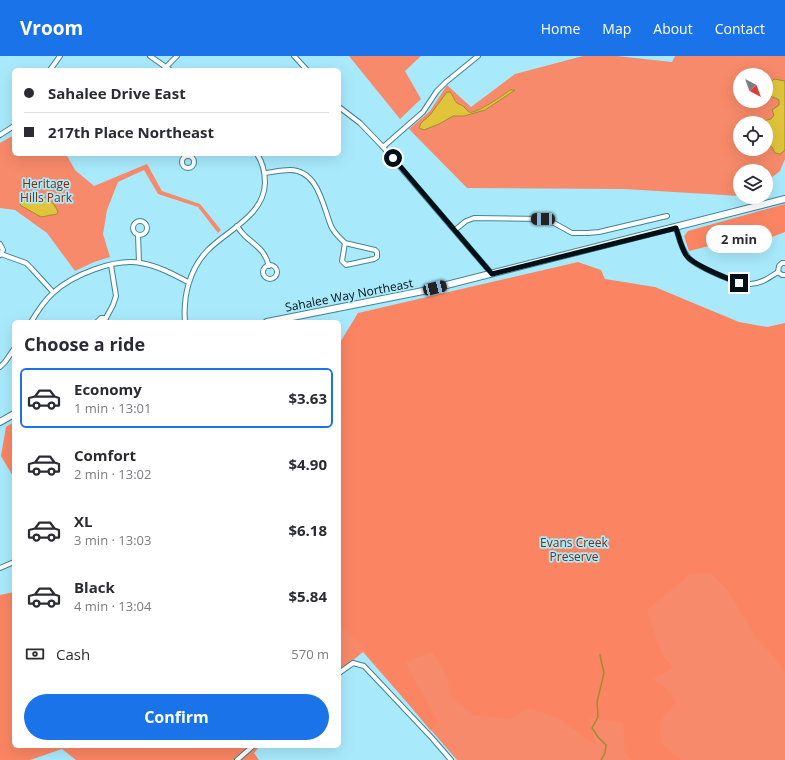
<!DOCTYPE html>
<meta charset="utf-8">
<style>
:root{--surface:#fff;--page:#f2f2f3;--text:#2b2b33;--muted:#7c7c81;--line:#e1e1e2;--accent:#1a73e8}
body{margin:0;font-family:"Open Sans",sans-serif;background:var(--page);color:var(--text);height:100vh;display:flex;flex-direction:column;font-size:15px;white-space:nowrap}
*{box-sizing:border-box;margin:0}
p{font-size:13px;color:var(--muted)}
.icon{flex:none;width:22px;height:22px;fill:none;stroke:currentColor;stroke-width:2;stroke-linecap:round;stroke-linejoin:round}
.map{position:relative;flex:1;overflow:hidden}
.panel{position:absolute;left:12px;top:264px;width:329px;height:428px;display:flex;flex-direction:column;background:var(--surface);border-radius:6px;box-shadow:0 4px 16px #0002}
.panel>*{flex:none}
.guide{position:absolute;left:12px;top:12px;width:329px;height:88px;border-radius:6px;box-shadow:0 4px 16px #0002;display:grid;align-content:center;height:88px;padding:0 12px;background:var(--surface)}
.needle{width:26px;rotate:139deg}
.controls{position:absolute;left:733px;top:12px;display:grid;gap:8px}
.controls a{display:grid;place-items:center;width:40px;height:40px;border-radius:50%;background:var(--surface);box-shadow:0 4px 16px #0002;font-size:20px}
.end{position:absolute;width:18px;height:18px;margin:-9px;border:5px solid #000e15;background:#fff;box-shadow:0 0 0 2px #fff}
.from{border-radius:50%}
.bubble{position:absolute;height:28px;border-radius:14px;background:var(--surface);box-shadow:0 4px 16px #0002;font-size:13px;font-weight:700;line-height:28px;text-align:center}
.car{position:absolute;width:12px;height:24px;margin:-12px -6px;border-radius:5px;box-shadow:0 0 3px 1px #0007;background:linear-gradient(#222 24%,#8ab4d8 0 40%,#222 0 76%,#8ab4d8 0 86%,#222 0)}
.guide b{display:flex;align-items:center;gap:14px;height:38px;font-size:15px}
.guide b+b{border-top:1px solid var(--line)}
.guide i{width:10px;height:10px;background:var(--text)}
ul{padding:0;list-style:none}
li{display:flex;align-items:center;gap:12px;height:60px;margin:0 8px 6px;padding:0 4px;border:2px solid transparent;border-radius:6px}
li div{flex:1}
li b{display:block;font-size:15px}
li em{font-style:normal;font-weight:700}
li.active{border-color:var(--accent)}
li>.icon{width:36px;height:36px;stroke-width:1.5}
h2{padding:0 12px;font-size:18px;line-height:48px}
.pay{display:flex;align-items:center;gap:10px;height:44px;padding:0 12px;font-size:15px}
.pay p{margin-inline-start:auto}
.button{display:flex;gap:8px;margin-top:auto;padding:8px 12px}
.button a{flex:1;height:46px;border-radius:24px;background:var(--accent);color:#fff;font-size:16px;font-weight:700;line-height:46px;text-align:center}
header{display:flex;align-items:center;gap:24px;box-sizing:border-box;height:56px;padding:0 20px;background:var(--accent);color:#fff}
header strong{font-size:19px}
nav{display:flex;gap:22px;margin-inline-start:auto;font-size:14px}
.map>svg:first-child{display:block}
.green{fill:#f78a6a;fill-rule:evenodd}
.forest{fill:#fb8563}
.water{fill:#e0c43b;stroke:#9d8d30}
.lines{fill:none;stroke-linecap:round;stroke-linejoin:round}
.stream{stroke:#9d8d30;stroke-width:1.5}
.minor-casing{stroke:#428394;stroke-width:6}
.secondary-casing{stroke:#428394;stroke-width:8}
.minor{stroke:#fff;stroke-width:4}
.secondary{stroke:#fff;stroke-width:6}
.route{stroke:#000e15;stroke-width:5}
.labels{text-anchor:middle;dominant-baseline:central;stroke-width:3.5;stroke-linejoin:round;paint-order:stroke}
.park-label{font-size:12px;fill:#8d2600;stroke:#a8eafc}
.street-label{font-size:12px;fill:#000e15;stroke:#a8eafc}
</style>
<header>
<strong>Vroom</strong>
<nav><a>Home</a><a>Map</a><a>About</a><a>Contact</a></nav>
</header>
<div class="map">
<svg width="785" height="704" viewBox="0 0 785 704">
<rect width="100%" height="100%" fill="#a8eafc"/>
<!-- green -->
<g class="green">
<path d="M 349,0 L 421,0 L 405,15 L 421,43 L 400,63 Z"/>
<path d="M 583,0 L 617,0 L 672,6 L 675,0 L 785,0 L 785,103 L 780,115 L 766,126 L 766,115 L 740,115 L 740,140 L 624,133 L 467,132 L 409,73 L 430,55 L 447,29 L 471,51 L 515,18 ZM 740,19 L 766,19 L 766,45 L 740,45 ZM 740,67 L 766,67 L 766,93 L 740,93 Z"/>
<path d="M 14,79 L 14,98 L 66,98 L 75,114 L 94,130 L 147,108 L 162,135 L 200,148 L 221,174 L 218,177 L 198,151 L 158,138 L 144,114 L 118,126 L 107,154 L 103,178 L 110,201 L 94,206 L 75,215 L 47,177 L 15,154 L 0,152 L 0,87 Z"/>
<path d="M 785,301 L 785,704 L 457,704 L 363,596 L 339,616 L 339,418 Z"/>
</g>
<!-- forest -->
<g class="forest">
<path d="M 785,148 L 785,176 L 764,184 L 725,192 L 721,187 L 689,195 L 684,180 L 688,175 Z"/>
<path d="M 578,206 L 601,214 L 605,223 L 655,231 L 739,266 L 767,271 L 785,267 L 785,616 L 772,599 L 757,583 L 728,535 L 710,517 L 690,518 L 647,554 L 661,597 L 673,612 L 652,623 L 667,633 L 676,646 L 659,667 L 661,688 L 682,704 L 631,704 L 625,697 L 623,667 L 589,662 L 596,690 L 560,663 L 529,652 L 510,663 L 473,659 L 452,642 L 448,624 L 433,596 L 405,606 L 438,666 L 431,675 L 356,584 L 339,567 L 339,288 L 358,257 Z"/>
<path d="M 14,366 L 14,422 L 1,400 L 6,371 Z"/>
<path d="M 14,536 L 14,690 L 260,690 L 254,697 L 259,704 L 76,704 L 62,693 L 30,704 L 0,704 L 0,539 Z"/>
</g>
<!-- water -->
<g class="water">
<path d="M 774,23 L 785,25 L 785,94 L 780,98 L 775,97 L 772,91 L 766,87 L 766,67 L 755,67 L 771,63 L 774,59 L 772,54 L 779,49 L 779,44 C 775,41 770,42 767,36 L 769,28 Z"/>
<path d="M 510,34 L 515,34 L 485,54 L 464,60 L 453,60 L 439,68 L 424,74 L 419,72 L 421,67 L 430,59 L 447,36 L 450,36 C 453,39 454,44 457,47 C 460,49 463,49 465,52 C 467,53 467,55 469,56 C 475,59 505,38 510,34 Z"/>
<path d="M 27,140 L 39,144 L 44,141 C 51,144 55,149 58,156 L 57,158 L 41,161 L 20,149 Z"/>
</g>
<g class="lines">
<!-- stream -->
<path class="stream" d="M 600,599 L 604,617 L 597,646 L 598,661 L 592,672 L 598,681 L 606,689 L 605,697 L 601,704"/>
<defs>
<g id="minor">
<path d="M 150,0 L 170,14"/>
<path d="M 294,0 L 307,14"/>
<path d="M 50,14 L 60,0"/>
<path d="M 163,14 L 177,0"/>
<path d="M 339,51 L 360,67 L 383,91 L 492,218"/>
<path d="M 0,79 L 14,70"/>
<path d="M 383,91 L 423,56 L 437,35 L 446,26 L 478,0"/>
<circle cx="188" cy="106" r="6"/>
<path d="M 265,117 C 273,116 282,114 290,114 C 318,114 323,150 331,170 C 334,177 340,182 345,187 L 342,205 L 346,209 L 374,203 L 377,201 L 377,196 L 375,194 L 345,187"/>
<circle cx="140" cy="172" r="7"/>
<path d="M 237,170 C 239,173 242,177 245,180 C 257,191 264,193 269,210"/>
<path d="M 676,172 C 679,181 681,193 688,201 C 695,210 738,229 750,228 C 761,228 770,221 778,216"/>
<path d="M 455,174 L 466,165 L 474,162 L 543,163 L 554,167 L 572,177 L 588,177 L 599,176 L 667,160"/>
<path d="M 138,179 L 139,206"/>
<path d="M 0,188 L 3,194 L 0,199"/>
<path d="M 1,198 L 26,207 L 31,212 L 53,236"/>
<circle cx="270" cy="216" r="7"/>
<path d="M 778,216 L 779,210 L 782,207 L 785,207"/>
<path d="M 778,216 L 782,219 L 785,219"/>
<path d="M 106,262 L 113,249 L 116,240 L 111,209"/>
<path d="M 31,266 C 37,256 44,245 53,237 C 72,219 115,202 141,207 C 158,210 173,218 188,226"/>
<path d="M 97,266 L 101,262 L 106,262"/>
<path d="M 185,266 C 183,241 189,214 207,195 C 227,174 264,160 265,127 C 265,116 263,107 257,98"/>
<path d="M 0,311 L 5,306 L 14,293"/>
<path d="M 0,512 L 14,506"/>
<path d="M 339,617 L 353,607 L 364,610 L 432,682 L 451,704"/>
<path d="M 237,704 L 253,690"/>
</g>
<g id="secondary">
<path d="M 267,266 L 423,235 L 785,143"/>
<path d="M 0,366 L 14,358"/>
</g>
</defs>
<!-- minor casing -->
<use href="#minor" class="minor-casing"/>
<!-- secondary casing -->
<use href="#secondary" class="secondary-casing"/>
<!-- minor -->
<use href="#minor" class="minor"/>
<!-- secondary -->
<use href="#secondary" class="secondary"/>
</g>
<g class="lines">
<!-- route -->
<path class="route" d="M 393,102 L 492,218 L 676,172 C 679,181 681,191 686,199 C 692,209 727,222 739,227"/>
</g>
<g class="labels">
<!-- park labels -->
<g class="park-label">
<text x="46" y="127">Heritage<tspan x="46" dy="14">Hills Park</tspan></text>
<text x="574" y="486">Evans Creek<tspan x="574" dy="14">Preserve</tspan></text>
</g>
<!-- street labels -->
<g class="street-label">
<text transform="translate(349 239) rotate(-11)">Sahalee Way Northeast</text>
</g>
</g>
</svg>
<div class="controls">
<a><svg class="needle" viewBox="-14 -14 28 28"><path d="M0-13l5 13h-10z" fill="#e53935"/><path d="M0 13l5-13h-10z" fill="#7c7c81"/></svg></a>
<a><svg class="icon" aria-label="locate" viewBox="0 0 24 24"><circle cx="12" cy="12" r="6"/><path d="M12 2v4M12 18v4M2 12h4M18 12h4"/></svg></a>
<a><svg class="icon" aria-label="layers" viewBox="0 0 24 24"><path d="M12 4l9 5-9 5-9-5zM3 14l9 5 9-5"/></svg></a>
</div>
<i class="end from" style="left:393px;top:102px"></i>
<i class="end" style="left:739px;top:227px"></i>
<div class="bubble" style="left:706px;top:169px;width:66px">2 min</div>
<i class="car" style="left:543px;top:163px;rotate:271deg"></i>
<i class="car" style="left:435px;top:232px;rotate:76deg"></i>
<div class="guide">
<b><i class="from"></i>Sahalee Drive East</b>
<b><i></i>217th Place Northeast</b>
</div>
<section class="panel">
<h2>Choose a ride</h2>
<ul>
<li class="active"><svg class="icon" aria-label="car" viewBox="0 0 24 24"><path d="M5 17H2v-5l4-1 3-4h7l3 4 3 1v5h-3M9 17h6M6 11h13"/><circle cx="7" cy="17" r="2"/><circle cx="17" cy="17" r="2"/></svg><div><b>Economy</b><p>1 min · 13:01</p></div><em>$3.63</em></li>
<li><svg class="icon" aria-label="car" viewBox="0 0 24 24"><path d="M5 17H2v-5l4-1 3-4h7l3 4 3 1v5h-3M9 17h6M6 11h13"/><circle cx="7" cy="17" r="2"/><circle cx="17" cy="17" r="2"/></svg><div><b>Comfort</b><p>2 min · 13:02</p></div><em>$4.90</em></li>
<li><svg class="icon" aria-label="car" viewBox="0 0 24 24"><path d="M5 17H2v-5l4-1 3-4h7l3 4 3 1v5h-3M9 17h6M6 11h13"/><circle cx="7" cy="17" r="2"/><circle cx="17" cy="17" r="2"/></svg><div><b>XL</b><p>3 min · 13:03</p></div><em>$6.18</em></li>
<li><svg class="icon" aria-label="car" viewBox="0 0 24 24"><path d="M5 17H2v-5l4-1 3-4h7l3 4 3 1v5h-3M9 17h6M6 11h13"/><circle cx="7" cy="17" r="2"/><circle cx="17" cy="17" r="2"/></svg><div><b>Black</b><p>4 min · 13:04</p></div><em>$5.84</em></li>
</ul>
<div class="pay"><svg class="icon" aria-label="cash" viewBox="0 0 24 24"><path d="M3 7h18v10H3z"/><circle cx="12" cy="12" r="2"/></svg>Cash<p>570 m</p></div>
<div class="button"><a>Confirm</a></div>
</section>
</div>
